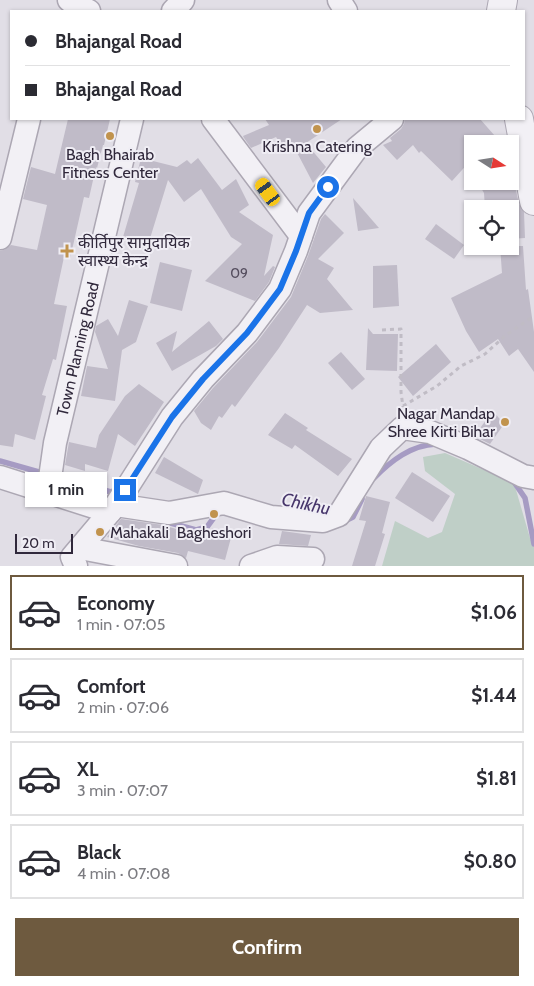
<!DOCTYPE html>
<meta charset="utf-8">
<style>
:root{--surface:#fff;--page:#f2f2f3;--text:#2b2b33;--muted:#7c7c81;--line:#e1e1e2;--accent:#6e5a3f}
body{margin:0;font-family:Cabin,"Noto Sans Devanagari",sans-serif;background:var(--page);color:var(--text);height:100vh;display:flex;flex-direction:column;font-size:19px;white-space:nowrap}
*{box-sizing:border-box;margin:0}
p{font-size:16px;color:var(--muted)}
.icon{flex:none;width:28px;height:28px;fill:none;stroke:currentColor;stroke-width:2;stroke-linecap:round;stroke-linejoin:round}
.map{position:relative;height:566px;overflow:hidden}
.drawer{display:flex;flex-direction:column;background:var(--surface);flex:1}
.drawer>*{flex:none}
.top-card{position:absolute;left:10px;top:10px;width:515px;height:110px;border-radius:0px;box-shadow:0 1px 4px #0004;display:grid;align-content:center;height:110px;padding:0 15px;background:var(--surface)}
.needle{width:32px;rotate:102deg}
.controls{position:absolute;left:464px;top:135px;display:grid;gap:10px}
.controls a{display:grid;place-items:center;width:55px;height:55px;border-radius:0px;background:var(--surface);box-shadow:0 1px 4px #0004;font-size:25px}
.scale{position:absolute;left:15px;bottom:12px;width:58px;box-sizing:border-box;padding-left:5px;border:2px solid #30283b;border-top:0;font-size:14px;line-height:18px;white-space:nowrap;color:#30283b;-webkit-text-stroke:4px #efedf4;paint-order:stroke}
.end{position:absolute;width:22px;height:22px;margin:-11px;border:6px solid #1a73e8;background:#fff;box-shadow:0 0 0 2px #fff}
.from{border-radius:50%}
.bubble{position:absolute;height:35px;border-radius:0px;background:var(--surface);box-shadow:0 1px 4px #0004;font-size:16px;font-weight:800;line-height:35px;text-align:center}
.car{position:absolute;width:15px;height:30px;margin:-15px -8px;border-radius:6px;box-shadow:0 0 4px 1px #0007;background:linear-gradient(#f5c518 24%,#345 0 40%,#f5c518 0 76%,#345 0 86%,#f5c518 0)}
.top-card b{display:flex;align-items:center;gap:18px;height:48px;font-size:19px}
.top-card b+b{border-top:1px solid var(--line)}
.top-card i{width:12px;height:12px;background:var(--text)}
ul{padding:9px 0 0;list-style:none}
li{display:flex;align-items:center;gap:15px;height:75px;margin:0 10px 8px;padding:0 5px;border:2px solid var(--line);border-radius:0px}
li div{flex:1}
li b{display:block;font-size:19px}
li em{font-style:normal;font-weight:800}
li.selected{border-color:var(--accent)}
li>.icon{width:45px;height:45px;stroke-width:1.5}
.action{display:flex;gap:10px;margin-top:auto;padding:10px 15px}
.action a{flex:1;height:58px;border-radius:0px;background:var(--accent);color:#fff;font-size:20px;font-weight:800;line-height:58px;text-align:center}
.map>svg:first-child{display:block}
.green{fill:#bfcfc7}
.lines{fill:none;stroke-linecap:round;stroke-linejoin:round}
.stream{stroke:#a69bc3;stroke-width:5.5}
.building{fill:#c0bbc8}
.minor-casing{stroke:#aca7b3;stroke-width:25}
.tertiary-casing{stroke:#aca7b3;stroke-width:30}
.path{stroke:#c0bcc5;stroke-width:3;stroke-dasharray:4 4;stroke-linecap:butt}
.minor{stroke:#f2f0f5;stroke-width:22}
.tertiary{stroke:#f2f0f5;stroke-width:28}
.route{stroke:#1a73e8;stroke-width:6}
.poi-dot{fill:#c1934d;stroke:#efedf4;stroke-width:2}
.labels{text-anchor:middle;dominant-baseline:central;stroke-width:4;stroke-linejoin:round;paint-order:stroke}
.number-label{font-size:14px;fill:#544d5e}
.poi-label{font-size:16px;fill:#30283b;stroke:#efedf4}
.street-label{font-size:16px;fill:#30283b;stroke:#efedf4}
.water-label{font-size:18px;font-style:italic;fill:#47366b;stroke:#efedf4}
</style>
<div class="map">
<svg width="534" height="566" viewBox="0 0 534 566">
<rect width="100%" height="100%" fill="#e1dee6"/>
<!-- green -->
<path class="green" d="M 445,453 L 514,483 L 530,538 L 534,547 L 534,566 L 382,566 L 395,521 L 428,538 L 442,532 L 455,494 L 425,471 L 423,457 Z"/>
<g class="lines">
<!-- stream -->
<g class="stream">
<path d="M 0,461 L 46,474"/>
<path d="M 55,476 L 118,494"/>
<path d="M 374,478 C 391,461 411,445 436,444"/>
<path d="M 514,482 L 525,498 L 534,544"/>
<path d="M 167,522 L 196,530 L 207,527 L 218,512"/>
<path d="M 343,522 L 353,517 L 362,499"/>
</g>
</g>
<!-- building -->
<g class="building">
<path d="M 68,119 L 110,119 L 104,145 L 103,145 L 97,168 L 96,167 L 89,198 L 84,197 L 70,259 L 64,257 L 54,304 L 67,306 L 56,360 L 53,359 L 42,395 L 46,396 L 35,440 L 15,434 L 13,447 L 0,445 L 0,251 L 4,250 L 11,245 L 37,250 L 47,205 L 23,199 L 31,167 L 55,174 Z"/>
<path d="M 265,119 L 342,119 L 306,143 L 326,167 L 313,183 L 292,143 L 285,150 L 276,137 L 251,148 L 244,138 L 243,136 L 269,125 Z"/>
<path d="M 405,119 L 480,119 L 502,144 L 472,144 L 472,159 L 452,181 L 421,151 L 419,153 L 413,145 L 397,160 L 383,145 L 392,141 L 390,138 L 401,129 L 404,124 Z"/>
<path d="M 141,158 L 177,167 L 187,160 L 191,164 L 198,158 L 222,190 L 236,179 L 249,205 L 239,212 L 273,235 L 264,276 L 273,266 L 275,267 L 269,282 L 255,301 L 205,281 L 242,244 L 231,237 L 201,189 L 184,202 L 168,180 L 148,245 L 123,237 L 139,183 L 135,182 Z"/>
<path d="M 477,181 L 514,181 L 519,204 L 524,212 L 525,238 L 510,239 L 510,209 L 485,209 L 484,193 Z"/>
<path d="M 353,198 L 379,228 L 358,231 Z"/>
<path d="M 325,214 L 344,233 L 318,259 L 334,268 L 327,279 L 353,310 L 320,313 L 307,305 L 279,348 L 235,407 L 232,404 L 222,418 L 219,416 L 211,430 L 201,423 L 194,411 L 213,388 L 257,342 L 291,297 L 308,256 L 321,219 Z"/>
<path d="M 436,224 L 464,245 L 454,259 L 425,239 Z"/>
<path d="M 500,246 L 523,246 L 526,290 L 528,289 L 534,332 L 534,372 L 518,349 L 509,356 L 498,339 L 479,352 L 466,331 L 451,298 L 502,273 Z"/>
<path d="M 160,262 L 192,270 L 182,311 L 150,303 Z"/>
<path d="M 397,265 L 399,306 L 373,308 L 373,266 Z"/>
<path d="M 129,300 L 148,306 L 136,342 L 122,350 L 115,401 L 81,396 L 87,366 L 108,369 L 95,332 L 96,326 L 108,319 L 118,336 Z"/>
<path d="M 209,321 L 223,339 L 216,346 L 172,371 L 156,343 L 177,331 L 172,352 Z"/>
<path d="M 368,328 L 373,334 L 398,334 L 397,371 L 366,370 Z"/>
<path d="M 436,344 L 451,362 L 413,396 L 398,377 Z"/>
<path d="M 341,352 L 365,379 L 352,390 L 328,363 Z"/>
<path d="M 139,384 L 164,402 L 135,446 L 118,434 L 108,471 L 85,464 L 85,471 L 65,465 L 69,442 L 96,448 L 99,435 L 125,396 Z"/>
<path d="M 493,411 L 504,424 L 490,444 L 474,436 Z"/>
<path d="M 285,413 L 308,428 L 306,430 L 352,459 L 338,476 L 295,445 L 292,449 L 268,435 Z"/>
<path d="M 164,457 L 203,480 L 198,494 L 155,473 Z"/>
<path d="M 412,472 L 450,496 L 433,522 L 395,498 Z"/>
<path d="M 366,496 L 390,502 L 382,533 L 385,534 L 375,566 L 352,566 L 366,521 L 359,520 Z"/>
<path d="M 121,519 L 163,525 L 193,534 L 194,530 L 210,534 L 212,528 L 232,534 L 225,560 L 188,551 L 186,558 L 178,553 L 139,546 L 107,537 Z"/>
<path d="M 282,531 L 311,535 L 308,546 L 279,544 Z"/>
</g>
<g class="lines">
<defs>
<g id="minor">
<path d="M 69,0 L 89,11"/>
<path d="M 339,0 L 346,11"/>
<path d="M 173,11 L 183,0"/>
<path d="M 213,119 L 301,236"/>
<path d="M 0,238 L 29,119"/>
<path d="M 0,477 L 110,512"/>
<path id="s1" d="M 48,492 L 55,443 L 132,119"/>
<path d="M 116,505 L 169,513 L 224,503 L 271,517 L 323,521 L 339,515 L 381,448 L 402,428 L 430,432 L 468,448 L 523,476 L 534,478"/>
<path d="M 80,548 L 176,566"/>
<path d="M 76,566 L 72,557 L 116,505 L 172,417 L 203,379 L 247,333 L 280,289 L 296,251 L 309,213 L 357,148 L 392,119"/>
<path d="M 251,566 L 277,557 L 313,559"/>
</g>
<g id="tertiary">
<path d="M 501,11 L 503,0"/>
<path d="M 519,119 L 534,201"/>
</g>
</defs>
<!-- minor casing -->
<use href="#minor" class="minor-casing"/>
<!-- tertiary casing -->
<use href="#tertiary" class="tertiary-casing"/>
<!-- path -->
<g class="path">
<path d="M 382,330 L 401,329 L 401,392 L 403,407"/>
<path d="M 403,406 L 437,386 L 461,366 L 485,354 L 506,335 L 534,316"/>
</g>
<!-- minor -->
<use href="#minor" class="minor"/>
<!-- tertiary -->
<use href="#tertiary" class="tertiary"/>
</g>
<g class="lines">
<!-- route -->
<path class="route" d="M 125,490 L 172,417 L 203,379 L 247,333 L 280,289 L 296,251 L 309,213 L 328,187"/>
</g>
<!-- markers -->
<g class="poi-dot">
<circle cx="317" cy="129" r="5"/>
<circle cx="110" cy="136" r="5"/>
<path d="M64.5 243.5h5v5h5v5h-5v5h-5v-5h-5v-5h5z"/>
<circle cx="505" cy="422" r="5"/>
<circle cx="214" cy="514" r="5"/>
<circle cx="100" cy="532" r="5"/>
</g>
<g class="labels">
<!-- number labels -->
<g class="number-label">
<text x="239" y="273">09</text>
</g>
<!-- poi labels -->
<g class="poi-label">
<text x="317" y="146">Krishna Catering</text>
<text x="110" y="154">Bagh Bhairab<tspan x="110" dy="18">Fitness Center</tspan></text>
<text x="78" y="242" text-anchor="start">कीर्तिपुर सामुदायिक<tspan x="78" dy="18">स्वास्थ्य केन्द्र</tspan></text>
<text x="495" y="413" text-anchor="end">Nagar Mandap<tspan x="495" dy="18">Shree Kirti Bihar</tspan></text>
<text x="110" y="532" text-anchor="start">Mahakali</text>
<text x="214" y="532">Bagheshori</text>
</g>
<!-- street labels -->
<g class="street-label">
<text stroke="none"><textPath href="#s1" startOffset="146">Town Planning Road</textPath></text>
</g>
<!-- water labels -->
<g class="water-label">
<text transform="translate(306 504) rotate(12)">Chikhu</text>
</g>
</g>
</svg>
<div class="controls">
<a><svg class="needle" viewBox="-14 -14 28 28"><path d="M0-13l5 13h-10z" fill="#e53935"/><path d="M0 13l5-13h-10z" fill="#7c7c81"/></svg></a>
<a><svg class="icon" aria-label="locate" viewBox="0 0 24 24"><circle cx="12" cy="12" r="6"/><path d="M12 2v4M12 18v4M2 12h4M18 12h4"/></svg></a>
</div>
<div class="scale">20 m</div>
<i class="end from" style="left:328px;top:187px"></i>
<i class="end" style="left:125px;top:490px"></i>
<div class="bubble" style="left:25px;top:472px;width:82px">1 min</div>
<i class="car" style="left:268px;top:192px;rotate:324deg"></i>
<div class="top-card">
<b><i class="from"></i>Bhajangal Road</b>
<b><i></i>Bhajangal Road</b>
</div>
</div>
<section class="drawer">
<ul>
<li class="selected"><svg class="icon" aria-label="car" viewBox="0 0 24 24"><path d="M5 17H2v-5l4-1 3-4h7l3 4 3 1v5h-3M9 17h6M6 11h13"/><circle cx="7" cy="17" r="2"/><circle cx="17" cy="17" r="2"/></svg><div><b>Economy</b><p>1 min · 07:05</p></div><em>$1.06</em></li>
<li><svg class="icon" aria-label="car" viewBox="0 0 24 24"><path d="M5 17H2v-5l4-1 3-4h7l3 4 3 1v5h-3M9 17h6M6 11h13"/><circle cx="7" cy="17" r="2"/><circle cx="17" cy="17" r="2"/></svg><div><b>Comfort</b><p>2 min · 07:06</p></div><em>$1.44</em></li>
<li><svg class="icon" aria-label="car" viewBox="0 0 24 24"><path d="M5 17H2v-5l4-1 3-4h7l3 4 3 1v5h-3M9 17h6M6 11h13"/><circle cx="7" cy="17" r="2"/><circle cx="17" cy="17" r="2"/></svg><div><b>XL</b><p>3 min · 07:07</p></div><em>$1.81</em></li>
<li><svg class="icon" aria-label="car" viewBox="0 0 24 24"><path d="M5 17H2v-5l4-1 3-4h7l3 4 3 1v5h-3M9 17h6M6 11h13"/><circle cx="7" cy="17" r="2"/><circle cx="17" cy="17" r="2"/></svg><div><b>Black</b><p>4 min · 07:08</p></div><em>$0.80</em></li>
</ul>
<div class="action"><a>Confirm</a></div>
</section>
